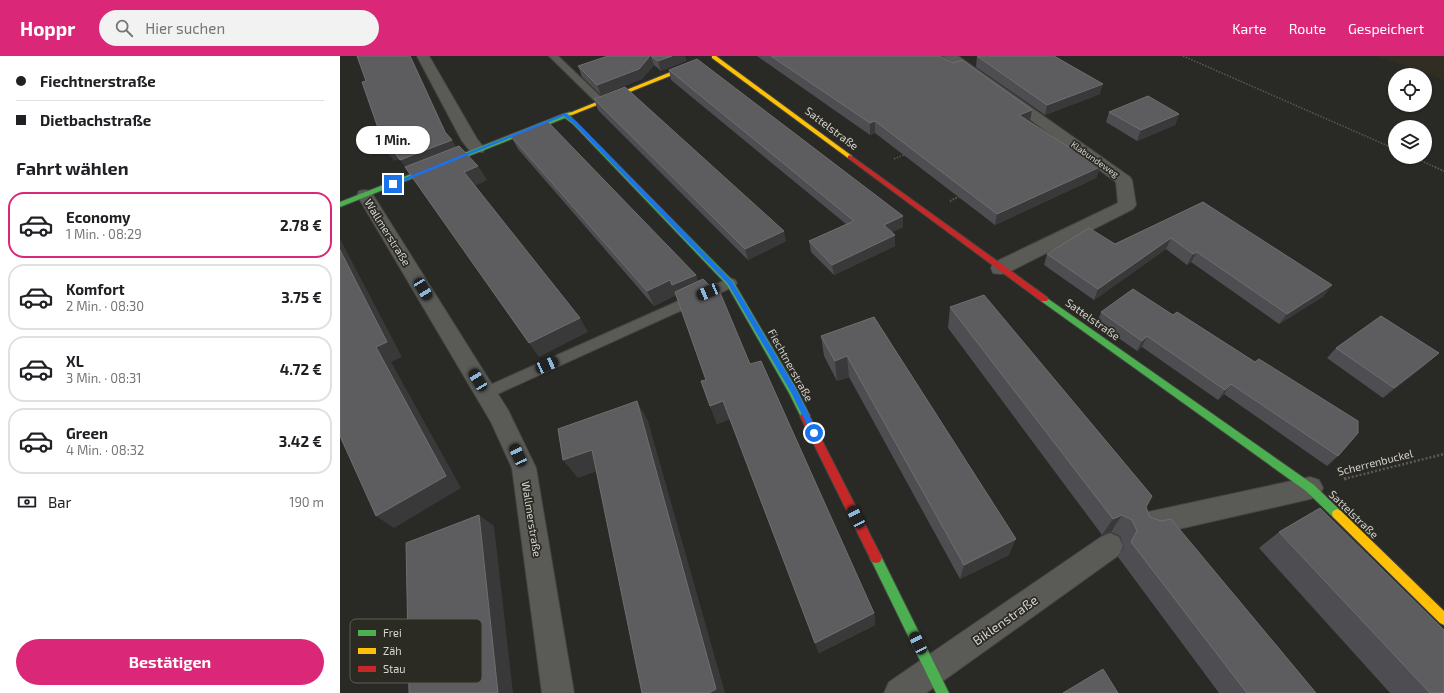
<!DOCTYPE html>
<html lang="de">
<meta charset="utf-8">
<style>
:root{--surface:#fff;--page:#f2f2f2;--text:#202124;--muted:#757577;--line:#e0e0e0;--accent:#db2777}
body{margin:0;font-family:"Exo 2",sans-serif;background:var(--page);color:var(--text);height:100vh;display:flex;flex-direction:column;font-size:15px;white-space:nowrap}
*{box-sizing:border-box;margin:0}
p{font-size:13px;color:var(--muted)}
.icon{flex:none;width:22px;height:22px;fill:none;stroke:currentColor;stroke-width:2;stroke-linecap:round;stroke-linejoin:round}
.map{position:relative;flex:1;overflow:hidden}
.panel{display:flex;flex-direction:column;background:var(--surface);width:340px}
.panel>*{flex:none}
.guide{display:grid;align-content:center;height:88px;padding:0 16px;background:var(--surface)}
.buttons{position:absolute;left:1048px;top:12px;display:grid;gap:8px}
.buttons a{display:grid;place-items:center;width:44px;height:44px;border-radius:50%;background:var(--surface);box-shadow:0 1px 3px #0004;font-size:20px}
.end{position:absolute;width:18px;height:18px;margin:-9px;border:5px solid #1a73e8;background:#fff;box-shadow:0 0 0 2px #fff}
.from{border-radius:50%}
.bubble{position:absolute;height:28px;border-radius:14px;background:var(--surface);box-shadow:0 1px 3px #0004;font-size:13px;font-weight:700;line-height:28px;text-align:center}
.car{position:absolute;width:12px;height:24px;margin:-12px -6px;border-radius:5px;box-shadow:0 0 3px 1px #0007;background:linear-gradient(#222 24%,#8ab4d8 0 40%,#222 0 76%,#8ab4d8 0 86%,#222 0)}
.guide b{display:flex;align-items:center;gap:14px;height:38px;font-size:15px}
.guide b+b{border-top:1px solid var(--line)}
.guide i{width:10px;height:10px;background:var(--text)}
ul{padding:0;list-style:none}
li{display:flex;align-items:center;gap:12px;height:66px;margin:0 8px 6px;padding:0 8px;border:2px solid var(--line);border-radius:16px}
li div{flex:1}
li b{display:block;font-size:15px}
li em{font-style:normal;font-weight:700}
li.current{border-color:var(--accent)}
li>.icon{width:36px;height:36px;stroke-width:1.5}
h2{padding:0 16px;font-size:18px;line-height:48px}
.pay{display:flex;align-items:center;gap:10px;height:44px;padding:0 16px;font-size:15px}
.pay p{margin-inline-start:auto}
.action{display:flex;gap:8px;margin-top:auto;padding:8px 16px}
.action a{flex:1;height:46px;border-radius:24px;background:var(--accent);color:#fff;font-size:16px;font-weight:700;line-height:46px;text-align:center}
header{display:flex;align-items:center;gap:24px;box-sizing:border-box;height:56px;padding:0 20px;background:var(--accent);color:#fff}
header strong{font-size:19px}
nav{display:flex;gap:22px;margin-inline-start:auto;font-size:14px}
.search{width:280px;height:36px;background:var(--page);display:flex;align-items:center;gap:10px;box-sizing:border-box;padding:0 14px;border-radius:22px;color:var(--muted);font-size:15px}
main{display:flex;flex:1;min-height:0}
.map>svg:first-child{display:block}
.built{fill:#312d22}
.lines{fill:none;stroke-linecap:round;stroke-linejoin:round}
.lane-casing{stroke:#454441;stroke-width:2}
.street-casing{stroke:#454441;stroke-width:2}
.fast-casing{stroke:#454441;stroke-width:2}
.slow-casing{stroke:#454441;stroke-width:2}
.jam-casing{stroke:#454441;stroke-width:2}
.path-far3{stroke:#595957;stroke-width:1.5;stroke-dasharray:1.5 1.5;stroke-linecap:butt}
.path-far2{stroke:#595957;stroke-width:2;stroke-dasharray:1.5 1.5;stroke-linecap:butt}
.path-far1{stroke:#595957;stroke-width:2.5;stroke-dasharray:2 2;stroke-linecap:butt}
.path{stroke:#595957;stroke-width:3;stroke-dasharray:2.5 2.5;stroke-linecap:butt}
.lane{fill:#5a5a57;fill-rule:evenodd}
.street{fill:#5a5a57;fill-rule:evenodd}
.fast{fill:#4caf50;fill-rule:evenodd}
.slow{fill:#ffc107;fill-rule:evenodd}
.jam{fill:#c62828;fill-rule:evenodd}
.wall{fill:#4e4d51}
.shaded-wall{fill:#393939}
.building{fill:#5d5c5e;stroke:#706e70}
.route{fill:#1a73e8}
.labels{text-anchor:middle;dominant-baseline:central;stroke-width:3.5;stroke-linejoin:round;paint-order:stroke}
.far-street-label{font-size:9px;fill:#d5d4d0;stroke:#2b2a23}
.street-label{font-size:11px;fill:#d5d4d0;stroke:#2b2a23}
.near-street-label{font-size:13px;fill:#d5d4d0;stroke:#2b2a23}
.key{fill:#2b2a23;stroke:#5e5d57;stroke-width:1}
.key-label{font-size:11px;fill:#d5d4d0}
</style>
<header>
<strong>Hoppr</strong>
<div class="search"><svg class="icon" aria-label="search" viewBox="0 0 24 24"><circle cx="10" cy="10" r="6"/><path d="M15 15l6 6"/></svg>Hier suchen</div>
<nav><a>Karte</a><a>Route</a><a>Gespeichert</a></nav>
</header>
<main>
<section class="panel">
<div class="guide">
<b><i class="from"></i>Fiechtnerstraße</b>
<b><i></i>Dietbachstraße</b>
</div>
<h2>Fahrt wählen</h2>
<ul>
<li class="current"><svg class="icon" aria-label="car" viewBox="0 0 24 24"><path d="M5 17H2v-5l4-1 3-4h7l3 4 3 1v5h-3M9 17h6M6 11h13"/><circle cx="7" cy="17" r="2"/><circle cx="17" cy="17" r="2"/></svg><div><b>Economy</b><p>1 Min. · 08:29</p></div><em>2.78 €</em></li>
<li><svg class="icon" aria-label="car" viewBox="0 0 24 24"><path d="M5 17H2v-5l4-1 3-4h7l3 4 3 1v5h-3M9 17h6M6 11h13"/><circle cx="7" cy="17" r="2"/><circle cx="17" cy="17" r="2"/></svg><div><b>Komfort</b><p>2 Min. · 08:30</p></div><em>3.75 €</em></li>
<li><svg class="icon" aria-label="car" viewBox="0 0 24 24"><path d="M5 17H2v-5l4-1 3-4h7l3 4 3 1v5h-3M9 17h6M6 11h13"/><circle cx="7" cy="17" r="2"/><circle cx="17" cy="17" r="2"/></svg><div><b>XL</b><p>3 Min. · 08:31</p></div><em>4.72 €</em></li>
<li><svg class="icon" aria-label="car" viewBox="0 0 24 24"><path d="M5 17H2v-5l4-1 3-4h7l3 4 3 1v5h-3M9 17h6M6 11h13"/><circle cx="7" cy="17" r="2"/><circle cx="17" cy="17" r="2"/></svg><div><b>Green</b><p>4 Min. · 08:32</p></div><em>3.42 €</em></li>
</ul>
<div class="pay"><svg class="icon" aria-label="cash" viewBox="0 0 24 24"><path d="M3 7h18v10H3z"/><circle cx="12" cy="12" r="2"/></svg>Bar<p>190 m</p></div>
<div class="action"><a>Bestätigen</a></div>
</section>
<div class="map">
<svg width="1104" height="637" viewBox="0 0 1104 637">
<rect width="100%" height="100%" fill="#292925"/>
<!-- built -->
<path class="built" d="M 1036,0 L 1104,0 L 1104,24 Z"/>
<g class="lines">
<defs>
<g id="lane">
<path d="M 209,0 L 218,0 L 263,43 L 265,45 L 263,47 L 257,47 Z"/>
<path d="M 390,222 L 395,224 L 397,227 L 395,230 L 151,341 L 146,343 L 141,341 L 138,337 L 141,333 Z"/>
</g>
<g id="street">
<path d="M 77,0 L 89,0 L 137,83 L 145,93 L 143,96 L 131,96 L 122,85 Z"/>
<path d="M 603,0 L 618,0 L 790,121 L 792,124 L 796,149 L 793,153 L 667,217 L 660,218 L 653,217 L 651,212 L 653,207 L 778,147 L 776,126 Z"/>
<path d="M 25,134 L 31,135 L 33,139 L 168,354 L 196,412 L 234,637 L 202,637 L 172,412 L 151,366 L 17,139 L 19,135 Z"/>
<path d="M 970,421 L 979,424 L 983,432 L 979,440 L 970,443 L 808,480 L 799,477 L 795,468 L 799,459 L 808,456 Z"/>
<path d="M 770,477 L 779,481 L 783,490 L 779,499 L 586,637 L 544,637 L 549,626 L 761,481 Z"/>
</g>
<g id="fast">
<path d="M 230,56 L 233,58 L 230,60 L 393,225 L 456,332 L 470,360 L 468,363 L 465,364 L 462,363 L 449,337 L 387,229 L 233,68 L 225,62 L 0,151 L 0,146 L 223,58 Z"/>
<path d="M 704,240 L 974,429 L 1001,455 L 1002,458 L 1001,461 L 997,463 L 993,461 L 966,435 L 701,245 L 700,243 Z"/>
<path d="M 536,497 L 540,498 L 609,637 L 596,637 L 532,506 L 530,502 L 532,498 Z"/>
</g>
<g id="slow">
<path d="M 372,0 L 376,0 L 512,100 L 512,102 L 508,102 L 372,2 Z"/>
<path d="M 358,5 L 361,7 L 360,8 L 232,59 L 227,58 Z"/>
<path d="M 997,453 L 1001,455 L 1104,555 L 1104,569 L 1100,567 L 993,461 L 992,458 L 993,455 Z"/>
</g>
<g id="jam">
<path d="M 510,99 L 707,241 L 708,243 L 707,245 L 701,245 L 508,102 L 508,100 Z"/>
<path d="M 465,356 L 468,357 L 540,498 L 542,502 L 540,506 L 536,507 L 532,506 L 460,360 L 462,357 Z"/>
</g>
</defs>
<!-- lane casing -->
<use href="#lane" class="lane-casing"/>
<!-- street casing -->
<use href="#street" class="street-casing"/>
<!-- fast casing -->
<use href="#fast" class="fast-casing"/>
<!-- slow casing -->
<use href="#slow" class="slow-casing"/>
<!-- jam casing -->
<use href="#jam" class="jam-casing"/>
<!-- path-far3 -->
<g class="path-far3">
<path d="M 843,0 L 1055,93"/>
<path d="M 1073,101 L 1097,112"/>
<path d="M 554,103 L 566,98"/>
</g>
<!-- path-far2 -->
<g class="path-far2">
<path d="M 1095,111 L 1104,115"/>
<path d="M 610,145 L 620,140"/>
</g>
<!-- path-far1 -->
<path class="path-far1" d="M 1004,423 L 1104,398"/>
<!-- path -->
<path class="path" d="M 1004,423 L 1007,422"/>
<!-- lane -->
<use href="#lane" class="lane"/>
<!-- street -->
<use href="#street" class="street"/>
<!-- fast -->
<use href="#fast" class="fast"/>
<!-- slow -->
<use href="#slow" class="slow"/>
<!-- jam -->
<use href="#jam" class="jam"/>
</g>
<!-- wall -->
<g class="wall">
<path d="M 268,0 L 345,0 L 346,5 L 321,15 L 314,9 L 302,23 L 261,39 L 242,21 L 238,10 Z"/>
<path d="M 417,0 L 600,0 L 692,54 L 689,65 L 760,111 L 756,122 L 655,169 L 535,77 L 530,79 Z"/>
<path d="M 637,0 L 760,38 L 705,59 L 636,11 Z"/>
<path d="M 329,14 L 563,160 L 563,171 L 552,176 L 555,190 L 494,219 L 471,196 L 469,185 L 506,168 L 331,24 Z"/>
<path d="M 254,43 L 446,185 L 408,204 L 258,54 Z"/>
<path d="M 769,56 L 839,58 L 835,69 L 797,85 L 766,66 Z"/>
<path d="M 170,79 L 356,219 L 358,226 L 410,308 L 534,557 L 535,569 L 479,597 L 390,363 L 377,368 L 370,350 L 366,324 L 336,239 L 314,250 L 178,93 Z"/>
<path d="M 863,146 L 984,240 L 939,268 L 851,206 L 847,209 L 826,193 L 754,244 L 704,209 L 707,198 L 775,188 Z"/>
<path d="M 793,233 L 998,400 L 987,410 L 884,338 L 878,344 L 802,291 L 797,295 L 757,267 L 761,256 Z"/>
<path d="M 610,251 L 806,451 L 810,461 L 976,637 L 879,637 L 778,501 L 784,491 L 780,480 L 771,476 L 762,479 L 608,272 Z"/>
<path d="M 534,261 L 669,499 L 620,523 L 509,321 L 497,325 L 484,300 L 481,280 Z"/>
<path d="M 996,292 L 1088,307 L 1043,342 L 987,302 Z"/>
<path d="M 939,476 L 1104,637 L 1050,637 L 919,492 Z"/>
</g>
<!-- shaded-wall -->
<g class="shaded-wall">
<path d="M 70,0 L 71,0 L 110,85 L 112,84 L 119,95 L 68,115 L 60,104 L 105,76 Z"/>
<path d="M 310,0 L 311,0 L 314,9 L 302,23 L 261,39 L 257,29 Z"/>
<path d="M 332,0 L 345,0 L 346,5 L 321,15 L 318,5 Z"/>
<path d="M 763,28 L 760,38 L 705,59 L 707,49 Z"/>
<path d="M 692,54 L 690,65 L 677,70 L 679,59 Z"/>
<path d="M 839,58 L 835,69 L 797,85 L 801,74 Z"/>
<path d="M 535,65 L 535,77 L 530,79 L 530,67 Z"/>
<path d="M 52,93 L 60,103 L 54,105 L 46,95 Z"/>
<path d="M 138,110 L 147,124 L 133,131 L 124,116 Z"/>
<path d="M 760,111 L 756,122 L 655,169 L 657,158 Z"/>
<path d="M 563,160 L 563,171 L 544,180 L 544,169 Z"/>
<path d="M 444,175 L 446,185 L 408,204 L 405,193 Z"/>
<path d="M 555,179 L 555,190 L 494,219 L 492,209 Z"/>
<path d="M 831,182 L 826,193 L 754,244 L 758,233 Z"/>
<path d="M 0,183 L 62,301 L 51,306 L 121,432 L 54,472 L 36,460 L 0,194 Z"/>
<path d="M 857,196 L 851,206 L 847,209 L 853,198 Z"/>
<path d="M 356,219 L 361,233 L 336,239 L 314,250 L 307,235 L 330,224 Z"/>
<path d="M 992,229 L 984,240 L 939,268 L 947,258 Z"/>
<path d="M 240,262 L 248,276 L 199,301 L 189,287 Z"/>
<path d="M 807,280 L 802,291 L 797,295 L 802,285 Z"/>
<path d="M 1099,297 L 1088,307 L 1043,342 L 1054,332 Z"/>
<path d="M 507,300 L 509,321 L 497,325 L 495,305 Z"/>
<path d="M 891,328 L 884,338 L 878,344 L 885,334 Z"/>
<path d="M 297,345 L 308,365 L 385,637 L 369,637 Z"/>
<path d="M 383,345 L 390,363 L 377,368 L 370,350 Z"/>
<path d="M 252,394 L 266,412 L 238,422 L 223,404 Z"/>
<path d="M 139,459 L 154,470 L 173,637 L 158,637 Z"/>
<path d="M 782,459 L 771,476 L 762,479 L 773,463 Z"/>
<path d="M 676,483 L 669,499 L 620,523 L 624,509 Z"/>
<path d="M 534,557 L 535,569 L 479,597 L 475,587 Z"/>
</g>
<!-- building -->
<g class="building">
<path d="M 17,0 L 70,0 L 105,76 L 112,84 L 60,104 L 52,93 L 46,95 L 22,26 L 26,25 Z"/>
<path d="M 268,0 L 310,0 L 299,13 L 257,29 L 238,10 Z"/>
<path d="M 311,0 L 332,0 L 318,5 Z"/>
<path d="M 431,0 L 600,0 L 613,7 L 622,4 L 692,54 L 679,59 L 760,111 L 657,158 L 535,65 L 530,67 Z"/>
<path d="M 637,0 L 714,0 L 763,28 L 707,49 Z"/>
<path d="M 357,3 L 563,160 L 544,169 L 555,179 L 492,209 L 469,185 L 514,165 L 329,14 Z"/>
<path d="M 285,31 L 444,175 L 405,193 L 254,43 Z"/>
<path d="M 808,40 L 839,58 L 801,74 L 769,56 Z"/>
<path d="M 208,66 L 356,219 L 332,229 L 330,224 L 307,235 L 170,79 Z"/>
<path d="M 119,90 L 138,110 L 124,116 L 240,262 L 189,287 L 65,111 Z"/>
<path d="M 863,146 L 992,229 L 947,258 L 857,196 L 853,198 L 831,182 L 758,233 L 707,198 L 749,172 L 775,188 Z"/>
<path d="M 0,194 L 47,286 L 36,291 L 106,420 L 36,460 L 0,380 Z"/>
<path d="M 363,223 L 369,229 L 376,227 L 410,308 L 421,305 L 534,557 L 475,587 L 383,345 L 370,350 L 361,325 L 366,324 L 335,236 Z"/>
<path d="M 793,233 L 833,259 L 837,256 L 915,306 L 919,303 L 1018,365 L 1018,377 L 998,400 L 891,328 L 885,334 L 807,280 L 802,285 L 761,256 Z"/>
<path d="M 644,239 L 812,440 L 806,451 L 810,461 L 821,465 L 831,463 L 976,637 L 907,637 L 791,486 L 797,475 L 792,464 L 782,459 L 773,463 L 610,251 Z"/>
<path d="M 1041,260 L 1099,297 L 1054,332 L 996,292 Z"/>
<path d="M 534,261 L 676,483 L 624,509 L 507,300 L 495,305 L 481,280 Z"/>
<path d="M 297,345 L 376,633 L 369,637 L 302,637 L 252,394 L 223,404 L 218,373 Z"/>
<path d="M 980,452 L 1104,574 L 1104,637 L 1090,637 L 939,476 Z"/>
<path d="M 139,459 L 158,637 L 69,637 L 66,487 Z"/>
<path d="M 763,613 L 778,637 L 723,637 Z"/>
</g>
<!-- route -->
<path class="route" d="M 223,58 L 227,58 L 237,66 L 392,225 L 456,333 L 478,377 L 477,379 L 472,379 L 451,336 L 388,228 L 234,68 L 224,60 L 55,129 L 50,128 Z"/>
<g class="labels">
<!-- far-street labels -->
<g class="far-street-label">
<text transform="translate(755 103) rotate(35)">Klabundeweg</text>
</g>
<!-- street labels -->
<g class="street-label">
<text transform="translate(492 72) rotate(37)">Sattelstraße</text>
<text transform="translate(48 176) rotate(58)">Wallmerstraße</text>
<text transform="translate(753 263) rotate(35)">Sattelstraße</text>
<text transform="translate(451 309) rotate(61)">Fiechtnerstraße</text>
<text transform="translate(1035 406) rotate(-14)">Scherrenbuckel</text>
<text transform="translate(1014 458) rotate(44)">Sattelstraße</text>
<text transform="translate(192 463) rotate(81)">Wallmerstraße</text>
</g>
<!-- near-street labels -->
<g class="near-street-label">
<text transform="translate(665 564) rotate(-35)">Biklenstraße</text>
</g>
</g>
<!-- legend -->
<rect x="10" y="563" width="132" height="64" rx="6" class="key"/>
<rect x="18" y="574" width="18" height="6" fill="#4caf50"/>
<rect x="18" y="592" width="18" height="6" fill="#ffc107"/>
<rect x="18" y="610" width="18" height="6" fill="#c62828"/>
<g class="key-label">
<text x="43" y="581">Frei</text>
<text x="43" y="599">Zäh</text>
<text x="43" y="617">Stau</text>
</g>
</svg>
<div class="buttons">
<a><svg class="icon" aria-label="locate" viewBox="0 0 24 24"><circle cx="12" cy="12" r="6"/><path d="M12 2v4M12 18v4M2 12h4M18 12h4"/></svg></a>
<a><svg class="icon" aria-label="layers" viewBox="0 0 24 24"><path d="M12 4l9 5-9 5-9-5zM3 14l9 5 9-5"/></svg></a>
</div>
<i class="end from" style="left:474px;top:377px"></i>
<i class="end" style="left:53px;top:128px"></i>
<div class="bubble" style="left:16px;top:70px;width:74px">1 Min.</div>
<i class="car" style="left:83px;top:233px;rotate:149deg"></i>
<i class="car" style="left:368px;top:236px;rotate:247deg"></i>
<i class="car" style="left:207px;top:309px;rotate:66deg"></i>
<i class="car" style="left:138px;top:324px;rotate:329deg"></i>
<i class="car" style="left:178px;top:399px;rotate:335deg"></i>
<i class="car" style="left:516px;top:461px;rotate:333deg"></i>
<i class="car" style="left:578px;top:587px;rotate:334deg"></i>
</div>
</main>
